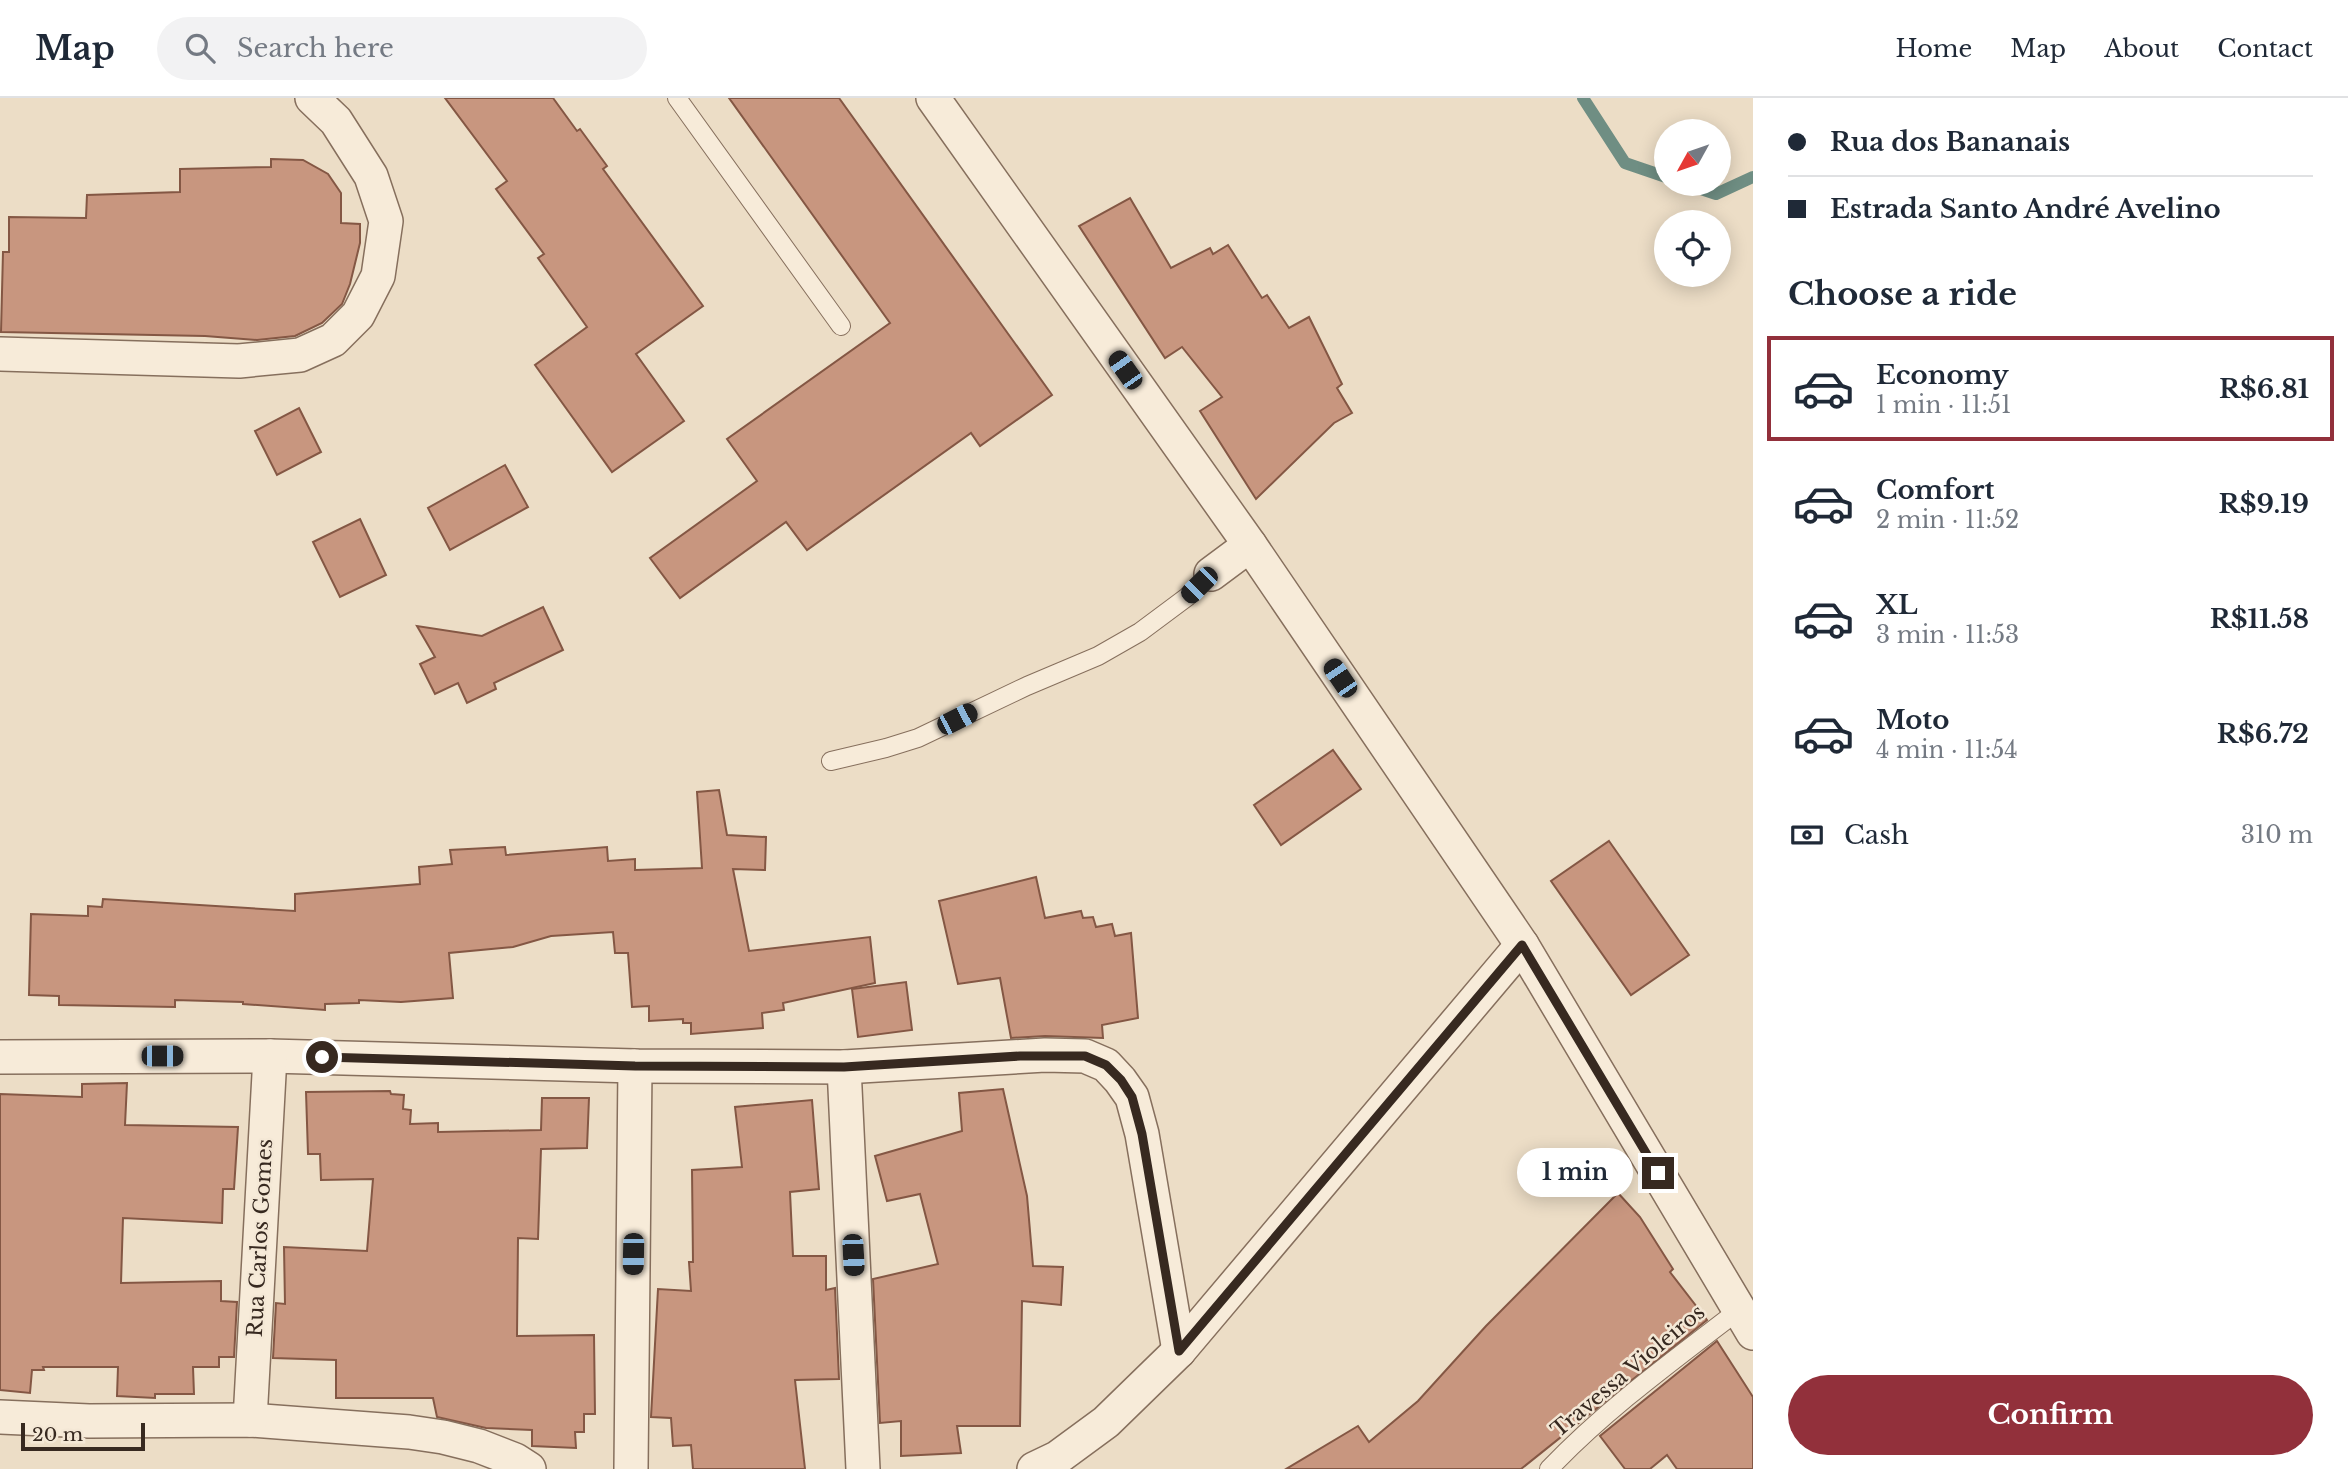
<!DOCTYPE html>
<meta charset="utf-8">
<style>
:root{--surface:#fff;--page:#f2f2f3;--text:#1f2937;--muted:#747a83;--line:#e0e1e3;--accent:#92303b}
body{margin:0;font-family:"Libre Baskerville",serif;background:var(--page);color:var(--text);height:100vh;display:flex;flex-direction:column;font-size:26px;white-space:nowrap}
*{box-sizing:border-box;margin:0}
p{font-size:23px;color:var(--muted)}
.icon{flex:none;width:38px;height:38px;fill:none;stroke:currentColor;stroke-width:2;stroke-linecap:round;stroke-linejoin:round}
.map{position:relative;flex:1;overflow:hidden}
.panel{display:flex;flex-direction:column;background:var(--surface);width:595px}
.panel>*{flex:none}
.hud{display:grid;align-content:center;height:154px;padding:0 35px;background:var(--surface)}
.needle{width:46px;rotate:230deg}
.controls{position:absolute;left:1654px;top:21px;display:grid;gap:14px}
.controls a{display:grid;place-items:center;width:77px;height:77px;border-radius:50%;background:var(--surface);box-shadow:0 4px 18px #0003;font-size:35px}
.scale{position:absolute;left:21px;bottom:18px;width:124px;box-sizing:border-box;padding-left:7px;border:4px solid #372920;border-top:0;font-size:19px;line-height:24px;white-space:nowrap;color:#372920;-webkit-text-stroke:5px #f4e8d6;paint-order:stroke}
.end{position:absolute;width:32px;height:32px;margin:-16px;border:9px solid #372920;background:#fff;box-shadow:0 0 0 4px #fff}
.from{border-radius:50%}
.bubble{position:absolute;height:49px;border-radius:24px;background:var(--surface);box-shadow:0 4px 18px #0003;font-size:23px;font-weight:800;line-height:49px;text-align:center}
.car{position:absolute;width:21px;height:42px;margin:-21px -10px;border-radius:9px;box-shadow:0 0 5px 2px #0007;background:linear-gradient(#222 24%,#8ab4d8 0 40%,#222 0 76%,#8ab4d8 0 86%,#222 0)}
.hud b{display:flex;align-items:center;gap:24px;height:66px;font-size:26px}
.hud b+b{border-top:2px solid var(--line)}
.hud i{width:18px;height:18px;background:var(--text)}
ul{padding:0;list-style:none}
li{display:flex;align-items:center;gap:21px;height:105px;margin:0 14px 10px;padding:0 21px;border:4px solid transparent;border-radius:0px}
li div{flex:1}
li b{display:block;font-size:26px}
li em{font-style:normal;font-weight:800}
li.selected{border-color:var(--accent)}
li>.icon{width:63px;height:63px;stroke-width:1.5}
h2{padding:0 35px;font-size:32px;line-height:84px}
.pay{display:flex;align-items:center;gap:18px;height:77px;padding:0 35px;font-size:26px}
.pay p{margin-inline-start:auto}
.action{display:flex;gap:14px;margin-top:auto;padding:14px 35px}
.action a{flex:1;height:80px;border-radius:42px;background:var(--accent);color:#fff;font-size:28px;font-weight:800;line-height:80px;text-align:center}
header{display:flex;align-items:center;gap:42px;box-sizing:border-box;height:98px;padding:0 35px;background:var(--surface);border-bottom:2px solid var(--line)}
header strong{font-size:33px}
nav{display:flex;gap:38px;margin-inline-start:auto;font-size:24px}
.search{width:490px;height:63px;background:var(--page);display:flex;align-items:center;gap:18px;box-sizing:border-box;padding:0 24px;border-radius:38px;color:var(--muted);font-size:26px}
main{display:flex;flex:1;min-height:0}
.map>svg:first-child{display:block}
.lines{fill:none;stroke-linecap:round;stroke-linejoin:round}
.stream{stroke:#6f8e83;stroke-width:12}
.building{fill:#c8967f;stroke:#845744;stroke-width:2}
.lane-casing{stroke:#866f5d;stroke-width:20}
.street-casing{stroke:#866f5d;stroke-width:36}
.lane{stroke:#f7ebd9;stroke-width:18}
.street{stroke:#f7ebd9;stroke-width:33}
.route{stroke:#372920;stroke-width:9}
.labels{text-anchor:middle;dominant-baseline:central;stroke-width:5;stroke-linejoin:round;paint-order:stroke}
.street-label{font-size:21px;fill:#372920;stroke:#f4e8d6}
</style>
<header>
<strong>Map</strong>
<div class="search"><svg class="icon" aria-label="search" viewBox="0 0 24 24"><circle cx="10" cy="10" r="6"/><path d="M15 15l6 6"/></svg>Search here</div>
<nav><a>Home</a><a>Map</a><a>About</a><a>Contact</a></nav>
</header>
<main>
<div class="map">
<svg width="1753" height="1371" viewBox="0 0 1753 1371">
<rect width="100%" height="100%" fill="#ecddc6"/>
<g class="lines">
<!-- stream -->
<g class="stream">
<path d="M 1583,0 L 1625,65 L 1666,79"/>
<path d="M 1686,86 L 1716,96 L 1753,79"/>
</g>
</g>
<!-- building -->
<g class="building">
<path d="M 445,0 L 553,0 L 577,33 L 580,31 L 607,68 L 603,71 L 703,208 L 636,256 L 684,323 L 612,374 L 535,267 L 587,229 L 538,160 L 544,156 L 496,91 L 507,83 Z"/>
<path d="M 729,0 L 839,0 L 1052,297 L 980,348 L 971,335 L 807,452 L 786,424 L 680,500 L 650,460 L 757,383 L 727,341 L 890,225 Z"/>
<path d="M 271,61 L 303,62 L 328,76 L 341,95 L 341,125 L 360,126 L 360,145 L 350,186 L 342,206 L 322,225 L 295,238 L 257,242 L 205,238 L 1,234 L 3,154 L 9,154 L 9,119 L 86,120 L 87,97 L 180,94 L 180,71 L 271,69 Z"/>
<path d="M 1130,100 L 1171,170 L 1210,150 L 1213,156 L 1228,147 L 1262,200 L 1267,197 L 1289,230 L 1309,219 L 1342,286 L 1337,290 L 1352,315 L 1334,325 L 1256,401 L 1200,313 L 1222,299 L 1182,249 L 1165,260 L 1079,128 Z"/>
<path d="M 299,310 L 321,354 L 277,377 L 255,333 Z"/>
<path d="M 505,367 L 528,409 L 450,452 L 428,410 Z"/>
<path d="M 360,421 L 386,477 L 340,499 L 313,444 Z"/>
<path d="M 543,509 L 563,552 L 494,585 L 496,591 L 467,605 L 458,585 L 435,596 L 420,566 L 435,559 L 417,528 L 482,538 Z"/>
<path d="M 1333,652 L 1361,691 L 1281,747 L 1254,707 Z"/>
<path d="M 719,692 L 727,737 L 766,739 L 765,772 L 733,771 L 749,853 L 870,839 L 875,885 L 783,905 L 784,912 L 762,915 L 763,930 L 691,936 L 691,925 L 683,925 L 683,921 L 649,923 L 649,908 L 632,909 L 628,855 L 615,855 L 613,834 L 551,838 L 513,849 L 449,855 L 453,900 L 401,904 L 359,902 L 359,905 L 325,906 L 325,912 L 243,906 L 243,904 L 175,902 L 175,909 L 59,907 L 59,898 L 29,897 L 31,816 L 88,818 L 88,808 L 102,809 L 103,801 L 295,813 L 295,796 L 420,786 L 419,769 L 452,766 L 450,752 L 505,749 L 506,757 L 607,749 L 608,763 L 635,761 L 635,772 L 702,770 L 697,694 Z"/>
<path d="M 1609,743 L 1689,857 L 1631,897 L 1551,783 Z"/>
<path d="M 1036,779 L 1045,820 L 1081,813 L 1083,820 L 1093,819 L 1096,829 L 1112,826 L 1115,838 L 1131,835 L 1138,920 L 1102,927 L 1103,940 L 1045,938 L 1011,940 L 1000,880 L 958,886 L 939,803 Z"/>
<path d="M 906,884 L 912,932 L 858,939 L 852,891 Z"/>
<path d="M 127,985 L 125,1027 L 238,1029 L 234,1091 L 223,1091 L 222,1125 L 123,1120 L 121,1185 L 221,1183 L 221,1203 L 237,1204 L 234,1259 L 219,1259 L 219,1269 L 193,1269 L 194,1296 L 155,1296 L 155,1300 L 117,1298 L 118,1269 L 43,1269 L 44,1272 L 32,1272 L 30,1295 L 0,1292 L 0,996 L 82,999 L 82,986 Z"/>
<path d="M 1003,991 L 1027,1098 L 1033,1168 L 1063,1169 L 1061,1207 L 1022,1203 L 1020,1328 L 957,1328 L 961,1355 L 901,1358 L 901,1323 L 880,1325 L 873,1181 L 938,1166 L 920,1096 L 887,1103 L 875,1058 L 962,1033 L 959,995 Z"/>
<path d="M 390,993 L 391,996 L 404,997 L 403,1011 L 411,1012 L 410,1026 L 438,1025 L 438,1034 L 541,1032 L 542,1000 L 589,1000 L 587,1050 L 541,1051 L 538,1141 L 518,1140 L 517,1238 L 594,1237 L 595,1316 L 584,1316 L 584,1334 L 575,1334 L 576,1350 L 532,1348 L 532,1332 L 486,1330 L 437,1319 L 433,1300 L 336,1300 L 336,1262 L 273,1260 L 276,1205 L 285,1206 L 284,1149 L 367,1153 L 373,1081 L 321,1082 L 320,1056 L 308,1056 L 306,994 Z"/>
<path d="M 812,1002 L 819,1091 L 790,1094 L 793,1158 L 826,1158 L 826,1192 L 835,1190 L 839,1281 L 795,1282 L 805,1371 L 693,1371 L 691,1347 L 673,1348 L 671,1320 L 651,1319 L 658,1191 L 691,1193 L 689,1164 L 693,1164 L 692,1072 L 742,1069 L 735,1009 Z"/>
<path d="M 1618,1095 L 1640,1119 L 1673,1171 L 1670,1174 L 1707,1222 L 1521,1371 L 1286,1371 L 1358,1328 L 1369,1344 L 1418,1303 L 1486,1228 Z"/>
<path d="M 1717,1243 L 1753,1299 L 1753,1371 L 1677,1371 L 1667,1357 L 1650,1371 L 1625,1371 L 1600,1338 Z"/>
</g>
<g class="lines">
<defs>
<g id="lane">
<path d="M 677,0 L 841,228"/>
<path d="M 831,663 L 886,650 L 918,640 L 1027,588 L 1098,558 L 1140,534 L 1187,499 L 1211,476"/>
<path d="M 1549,1371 C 1606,1311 1674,1262 1739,1212"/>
</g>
<g id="street">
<path d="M 933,0 L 1250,447 L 1522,847 L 1753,1235"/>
<path d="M 0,256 L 239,263 L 300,257 L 333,242 L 358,217 L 378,178 L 386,123 L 371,78 L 336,23 L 312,0"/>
<path d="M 1211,476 L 1250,447"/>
<path d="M 0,959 L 270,958 L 635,968 L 844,969 L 1045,957 L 1085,958 L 1106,967 L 1120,982 L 1132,999 L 1142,1036 L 1179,1253"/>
<path d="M 844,969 L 863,1371"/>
<path d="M 0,1319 L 89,1323 L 250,1322 L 409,1334 L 443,1339 L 479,1348 L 515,1362 L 529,1371"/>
<path d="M 250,1322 L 270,958"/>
<path d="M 631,1371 L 635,968"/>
<path d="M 1034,1371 L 1057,1360 L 1106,1324 L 1179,1253 L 1522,847"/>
</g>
</defs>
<!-- lane casing -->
<use href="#lane" class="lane-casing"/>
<!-- street casing -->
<use href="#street" class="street-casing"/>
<!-- lane -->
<use href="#lane" class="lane"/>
<!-- street -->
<use href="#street" class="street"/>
</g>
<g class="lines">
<!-- route -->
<path class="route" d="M 322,959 L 635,968 L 844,969 L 1020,958 L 1085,958 L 1106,967 L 1121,982 L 1132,999 L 1142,1036 L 1179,1253 L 1522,847 L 1658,1075"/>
</g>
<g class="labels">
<!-- street labels -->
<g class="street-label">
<text transform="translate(260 1140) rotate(-87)">Rua Carlos Gomes</text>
<text transform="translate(1628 1273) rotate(-40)">Travessa Violeiros</text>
</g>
</g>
</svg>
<div class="controls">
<a><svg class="needle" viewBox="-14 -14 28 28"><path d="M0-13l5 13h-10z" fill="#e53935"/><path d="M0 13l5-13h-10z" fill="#747a83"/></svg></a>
<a><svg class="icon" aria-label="locate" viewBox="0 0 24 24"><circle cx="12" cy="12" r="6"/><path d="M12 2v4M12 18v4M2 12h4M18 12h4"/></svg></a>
</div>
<div class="scale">20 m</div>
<i class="end from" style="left:322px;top:959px"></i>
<i class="end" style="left:1658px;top:1075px"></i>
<div class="bubble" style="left:1517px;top:1050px;width:116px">1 min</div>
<i class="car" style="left:1125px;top:272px;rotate:325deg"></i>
<i class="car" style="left:1199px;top:487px;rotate:225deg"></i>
<i class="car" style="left:1340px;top:580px;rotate:326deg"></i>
<i class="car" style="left:957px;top:621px;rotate:63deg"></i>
<i class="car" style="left:162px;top:958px;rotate:90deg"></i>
<i class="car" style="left:633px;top:1156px;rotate:181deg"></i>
<i class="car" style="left:853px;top:1157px;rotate:177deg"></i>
</div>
<section class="panel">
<div class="hud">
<b><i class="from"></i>Rua dos Bananais</b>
<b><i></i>Estrada Santo André Avelino</b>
</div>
<h2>Choose a ride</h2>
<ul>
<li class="selected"><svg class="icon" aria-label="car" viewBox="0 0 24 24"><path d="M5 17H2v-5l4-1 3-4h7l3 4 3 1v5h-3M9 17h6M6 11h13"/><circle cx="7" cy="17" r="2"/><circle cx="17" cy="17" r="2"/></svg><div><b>Economy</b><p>1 min · 11:51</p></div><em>R$6.81</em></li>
<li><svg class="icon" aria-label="car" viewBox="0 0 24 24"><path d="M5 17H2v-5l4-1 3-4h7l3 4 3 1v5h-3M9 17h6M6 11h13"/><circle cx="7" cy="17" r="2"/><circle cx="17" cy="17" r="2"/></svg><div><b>Comfort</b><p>2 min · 11:52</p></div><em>R$9.19</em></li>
<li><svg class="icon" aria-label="car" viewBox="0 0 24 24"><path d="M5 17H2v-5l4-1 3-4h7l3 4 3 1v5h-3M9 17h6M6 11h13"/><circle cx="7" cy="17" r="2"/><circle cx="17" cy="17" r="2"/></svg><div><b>XL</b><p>3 min · 11:53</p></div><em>R$11.58</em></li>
<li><svg class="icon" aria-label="car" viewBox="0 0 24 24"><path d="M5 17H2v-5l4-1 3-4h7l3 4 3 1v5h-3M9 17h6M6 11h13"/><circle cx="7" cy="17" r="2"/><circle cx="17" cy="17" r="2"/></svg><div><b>Moto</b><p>4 min · 11:54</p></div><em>R$6.72</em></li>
</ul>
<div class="pay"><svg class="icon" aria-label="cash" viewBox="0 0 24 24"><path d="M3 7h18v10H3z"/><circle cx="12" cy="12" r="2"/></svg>Cash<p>310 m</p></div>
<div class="action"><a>Confirm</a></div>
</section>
</main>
